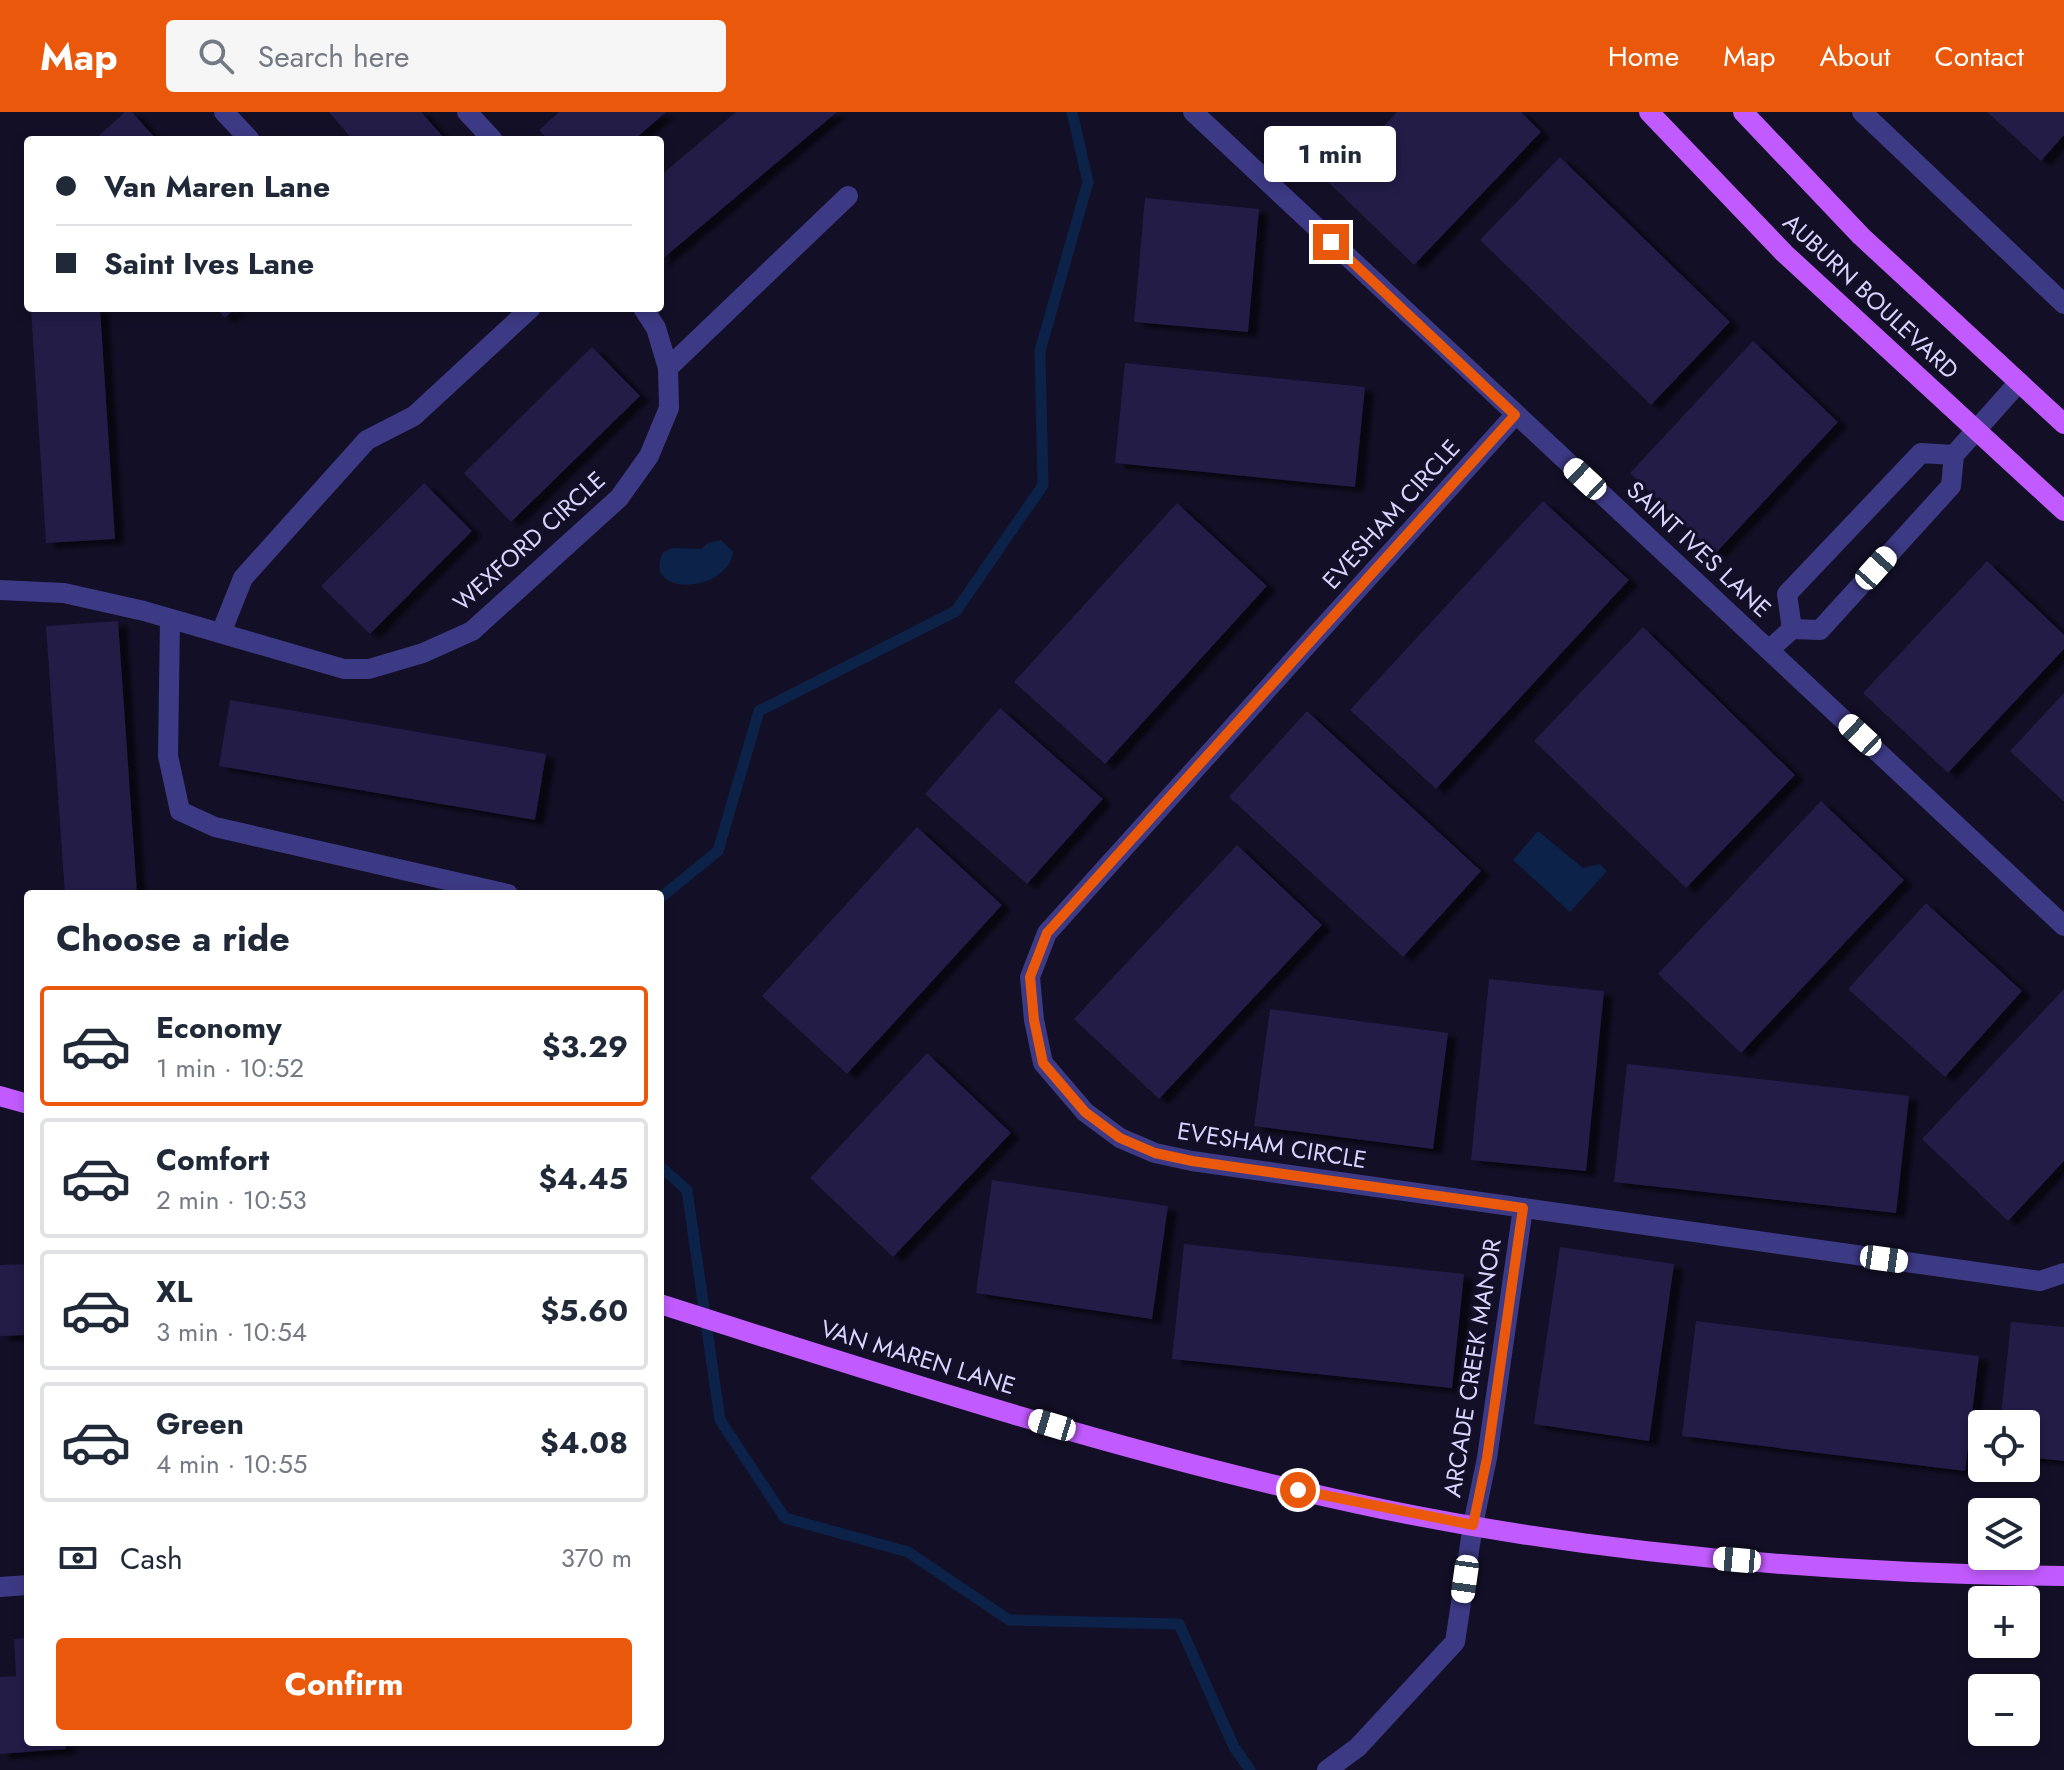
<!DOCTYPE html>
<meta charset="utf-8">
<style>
:root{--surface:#fff;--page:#f6f6f7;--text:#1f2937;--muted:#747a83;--line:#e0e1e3;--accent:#ea580c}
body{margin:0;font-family:Jost,sans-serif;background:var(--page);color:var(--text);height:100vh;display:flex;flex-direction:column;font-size:30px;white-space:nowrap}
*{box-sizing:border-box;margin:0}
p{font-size:26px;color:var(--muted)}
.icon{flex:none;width:44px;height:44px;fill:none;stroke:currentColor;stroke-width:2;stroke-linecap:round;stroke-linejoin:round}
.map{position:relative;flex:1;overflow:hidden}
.panel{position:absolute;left:24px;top:778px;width:640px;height:856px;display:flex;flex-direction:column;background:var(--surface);border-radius:8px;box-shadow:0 4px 12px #0003}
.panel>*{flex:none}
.banner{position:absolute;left:24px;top:24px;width:640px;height:176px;border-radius:8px;box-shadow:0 4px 12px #0003;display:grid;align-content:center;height:176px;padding:0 32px;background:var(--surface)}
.controls{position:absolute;left:1968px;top:1298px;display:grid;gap:16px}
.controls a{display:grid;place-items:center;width:72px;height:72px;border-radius:8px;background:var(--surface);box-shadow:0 4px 12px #0003;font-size:40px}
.end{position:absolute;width:36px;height:36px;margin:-18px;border:10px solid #ea580c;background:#fff;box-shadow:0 0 0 4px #fff}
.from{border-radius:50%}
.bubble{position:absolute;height:56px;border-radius:8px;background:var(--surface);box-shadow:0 4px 12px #0003;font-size:26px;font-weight:700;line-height:56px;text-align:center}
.car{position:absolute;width:24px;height:48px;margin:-24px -12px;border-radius:10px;box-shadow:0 0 6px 2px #0007;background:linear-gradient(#fff 24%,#345 0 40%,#fff 0 76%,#345 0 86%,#fff 0)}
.banner b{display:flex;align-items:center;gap:28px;height:76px;font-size:30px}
.banner b+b{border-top:2px solid var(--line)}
.banner i{width:20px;height:20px;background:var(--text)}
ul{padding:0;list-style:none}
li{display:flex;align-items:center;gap:24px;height:120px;margin:0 16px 12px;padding:0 16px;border:4px solid var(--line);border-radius:8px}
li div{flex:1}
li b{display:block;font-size:30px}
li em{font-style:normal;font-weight:700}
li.current{border-color:var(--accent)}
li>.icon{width:72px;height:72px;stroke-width:1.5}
h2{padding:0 32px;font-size:36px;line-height:96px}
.pay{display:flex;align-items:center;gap:20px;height:88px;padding:0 32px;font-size:30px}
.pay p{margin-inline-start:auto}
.primary-button{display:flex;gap:16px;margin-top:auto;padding:16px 32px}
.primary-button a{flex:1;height:92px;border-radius:8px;background:var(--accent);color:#fff;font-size:32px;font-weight:700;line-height:92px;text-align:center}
header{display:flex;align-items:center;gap:48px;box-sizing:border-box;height:112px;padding:0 40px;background:var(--accent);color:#fff}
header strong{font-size:38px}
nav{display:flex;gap:44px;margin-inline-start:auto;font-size:28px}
.search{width:560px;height:72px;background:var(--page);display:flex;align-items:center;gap:20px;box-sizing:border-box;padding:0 28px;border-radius:8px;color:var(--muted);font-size:30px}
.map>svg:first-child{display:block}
.water{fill:#0c2248}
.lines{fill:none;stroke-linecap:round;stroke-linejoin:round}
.stream{stroke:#0c2248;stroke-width:11}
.building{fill:#241b47;filter:url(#shadow)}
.minor{stroke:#3d3a85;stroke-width:20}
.major{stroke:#c25bff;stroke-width:20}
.route{stroke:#ea580c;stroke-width:10}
.labels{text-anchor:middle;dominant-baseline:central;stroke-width:6;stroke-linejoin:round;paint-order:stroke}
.street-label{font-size:24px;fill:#d9d4ff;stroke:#130f26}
</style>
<header>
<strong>Map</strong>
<div class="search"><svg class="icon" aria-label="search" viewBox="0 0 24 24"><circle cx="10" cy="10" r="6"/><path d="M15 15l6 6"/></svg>Search here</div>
<nav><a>Home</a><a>Map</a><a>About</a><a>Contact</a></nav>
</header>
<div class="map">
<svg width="2064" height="1658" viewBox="0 0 2064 1658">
<defs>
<filter id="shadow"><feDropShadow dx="9" dy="5" stdDeviation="2" flood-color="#0009"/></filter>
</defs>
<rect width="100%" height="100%" fill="#130f26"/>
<!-- water -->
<g class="water">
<path d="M 721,428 L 733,440 C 728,481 641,486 663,440 L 673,436 L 701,437 L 708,431 Z"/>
<path d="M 1538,719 L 1583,756 L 1600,752 L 1607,759 L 1570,800 L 1513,748 Z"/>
</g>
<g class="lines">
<!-- stream -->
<g class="stream">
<path d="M 660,786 L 718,739 L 759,599 L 956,499 L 1043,373 L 1040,239 L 1088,70 L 1072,0"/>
<path d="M 660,1054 L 687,1078 L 720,1308 L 785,1406 L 908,1440 L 1009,1508 L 1179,1512 L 1234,1635 L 1250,1658"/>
</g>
</g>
<!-- building -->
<g class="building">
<path d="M 125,0 L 132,0 L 157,28 L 94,28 Z"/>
<path d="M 329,0 L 421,0 L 446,28 L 353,28 Z"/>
<path d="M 559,0 L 666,0 L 634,28 L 548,28 L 539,18 Z"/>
<path d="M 736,0 L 837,0 L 660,149 L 660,64 Z"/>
<path d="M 1397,0 L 1521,0 L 1541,20 L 1414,153 L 1329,71 Z"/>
<path d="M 1987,0 L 2064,0 L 2064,23 L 2041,49 Z"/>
<path d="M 1560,45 L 1730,210 L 1651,293 L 1480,128 Z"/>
<path d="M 1145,86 L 1259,97 L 1248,220 L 1134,210 Z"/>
<path d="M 31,196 L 100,196 L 115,427 L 46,431 Z"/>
<path d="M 216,196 L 236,196 L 225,206 Z"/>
<path d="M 1753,229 L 1838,310 L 1715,442 L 1630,361 Z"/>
<path d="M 592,235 L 640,284 L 511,410 L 464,361 Z"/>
<path d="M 1125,251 L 1365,275 L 1355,375 L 1115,351 Z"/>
<path d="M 424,371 L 472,419 L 370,522 L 321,474 Z"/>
<path d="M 1543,389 L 1629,468 L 1436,677 L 1350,598 Z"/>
<path d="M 1177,391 L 1267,474 L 1105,652 L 1014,570 Z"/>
<path d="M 1987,449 L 2064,523 L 2064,537 L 1948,661 L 1863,581 Z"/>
<path d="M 118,509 L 137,782 L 65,782 L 46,514 Z"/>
<path d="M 1643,515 L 1795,663 L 1686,776 L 1534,629 Z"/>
<path d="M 2064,581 L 2064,690 L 2010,639 Z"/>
<path d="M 230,588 L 546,642 L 535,708 L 219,654 Z"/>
<path d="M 1000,596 L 1103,687 L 1027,772 L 925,682 Z"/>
<path d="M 1307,599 L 1481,759 L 1403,845 L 1229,685 Z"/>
<path d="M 1821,689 L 1904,768 L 1741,941 L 1658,862 Z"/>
<path d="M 917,715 L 1002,793 L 847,962 L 762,884 Z"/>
<path d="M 1237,733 L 1322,813 L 1159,987 L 1074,907 Z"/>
<path d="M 1926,791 L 2022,879 L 1945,965 L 1848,877 Z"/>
<path d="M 1489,867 L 1604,879 L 1586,1059 L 1471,1048 Z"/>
<path d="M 2064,877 L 2064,1049 L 2008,1109 L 1922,1027 Z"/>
<path d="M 1270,897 L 1448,921 L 1433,1037 L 1254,1014 Z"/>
<path d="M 927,941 L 1011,1021 L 893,1145 L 810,1066 Z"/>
<path d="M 1627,952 L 1909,984 L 1896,1101 L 1614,1070 Z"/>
<path d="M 992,1068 L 1168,1094 L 1152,1207 L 976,1181 Z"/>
<path d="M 1184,1132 L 1464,1162 L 1452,1276 L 1172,1247 Z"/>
<path d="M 1560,1135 L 1674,1152 L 1649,1329 L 1534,1312 Z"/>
<path d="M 28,1152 L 28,1223 L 0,1224 L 0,1153 Z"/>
<path d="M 1696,1209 L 1979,1244 L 1965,1359 L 1682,1324 Z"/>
<path d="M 2011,1210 L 2064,1215 L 2064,1349 L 2026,1345 L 2026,1312 L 2000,1312 Z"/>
<path d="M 28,1526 L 28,1630 L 66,1630 L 66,1637 L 0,1642 L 0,1565 L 16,1564 L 14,1527 Z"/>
</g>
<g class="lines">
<!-- minor -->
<g class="minor">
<path d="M 224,0 L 250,28"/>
<path d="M 467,0 L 493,28"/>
<path d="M 1193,0 L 2064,814"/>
<path d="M 1862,0 L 2064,192"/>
<path d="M 668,256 L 848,84"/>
<path d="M 1515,303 L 1047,821 L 1030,865 L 1034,908 L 1043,951 L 1085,1000 L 1120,1026 L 1155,1041 L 1192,1049 L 2040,1169 L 2064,1161"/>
<path d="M 0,478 L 64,481 L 144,499 L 344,557 L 369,557 L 423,541 L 472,519 L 619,386 L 649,344 L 669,296 L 668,256 L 656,216 L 643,196"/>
<path d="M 170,507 L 168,644 L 180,699 L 215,715 L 508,782"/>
<path d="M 1792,517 L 1787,482 L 1921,341 L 1954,343"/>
<path d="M 221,521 L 243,466 L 367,328 L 414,304 L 531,196"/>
<path d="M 1769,538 L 1792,517 L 1820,518 L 1951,374 L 1954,343 L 2019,270"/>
<path d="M 0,1475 L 28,1473"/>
<path d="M 1327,1658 L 1358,1635 L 1455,1530 L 1473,1413 L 1487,1346 L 1523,1096"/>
</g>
<!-- major -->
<g class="major">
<path d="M 1649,0 L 1784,141 L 2064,399"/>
<path d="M 1743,0 L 1861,124 L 2064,312"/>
<path d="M 0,984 L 28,992"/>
<path d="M 660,1192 C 898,1268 1137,1346 1382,1397 C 1606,1443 1836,1462 2064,1464"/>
</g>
</g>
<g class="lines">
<!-- route -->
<path class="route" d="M 1298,1378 L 1473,1413 L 1487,1346 L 1523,1096 L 1192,1049 L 1155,1041 L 1120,1026 L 1085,1000 L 1043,951 L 1034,908 L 1030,865 L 1047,821 L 1515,303 L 1331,130"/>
</g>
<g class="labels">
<!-- street labels -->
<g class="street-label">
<text transform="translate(1871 184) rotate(43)">AUBURN BOULEVARD</text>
<text transform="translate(1391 402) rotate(-48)">EVESHAM CIRCLE</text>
<text transform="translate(529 429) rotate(-42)">WEXFORD CIRCLE</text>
<text transform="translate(1699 437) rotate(43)">SAINT IVES LANE</text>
<text transform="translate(1272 1033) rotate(9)">EVESHAM CIRCLE</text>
<text transform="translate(918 1245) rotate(17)">VAN MAREN LANE</text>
<text transform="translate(1472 1256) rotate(-81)">ARCADE CREEK MANOR</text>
</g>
</g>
</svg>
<div class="controls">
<a><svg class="icon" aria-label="locate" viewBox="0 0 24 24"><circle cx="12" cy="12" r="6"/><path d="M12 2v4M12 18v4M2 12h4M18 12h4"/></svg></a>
<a><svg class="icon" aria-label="layers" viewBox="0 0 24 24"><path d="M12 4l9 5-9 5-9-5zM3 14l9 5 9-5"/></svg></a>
<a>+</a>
<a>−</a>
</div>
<i class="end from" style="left:1298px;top:1378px"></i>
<i class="end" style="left:1331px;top:130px"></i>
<div class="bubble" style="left:1264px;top:14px;width:132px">1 min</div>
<i class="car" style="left:1585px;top:367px;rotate:313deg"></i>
<i class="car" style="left:1876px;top:456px;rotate:42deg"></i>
<i class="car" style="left:1860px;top:623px;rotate:313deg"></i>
<i class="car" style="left:1884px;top:1147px;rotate:98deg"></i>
<i class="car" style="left:1052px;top:1313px;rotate:287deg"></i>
<i class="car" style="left:1737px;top:1448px;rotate:275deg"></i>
<i class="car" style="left:1465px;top:1467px;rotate:188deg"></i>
<div class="banner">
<b><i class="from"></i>Van Maren Lane</b>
<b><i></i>Saint Ives Lane</b>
</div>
<section class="panel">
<h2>Choose a ride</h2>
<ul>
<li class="current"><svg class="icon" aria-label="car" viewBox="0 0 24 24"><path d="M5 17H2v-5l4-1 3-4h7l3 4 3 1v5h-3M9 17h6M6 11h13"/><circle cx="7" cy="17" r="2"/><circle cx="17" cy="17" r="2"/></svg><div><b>Economy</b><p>1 min · 10:52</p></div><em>$3.29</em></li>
<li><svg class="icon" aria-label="car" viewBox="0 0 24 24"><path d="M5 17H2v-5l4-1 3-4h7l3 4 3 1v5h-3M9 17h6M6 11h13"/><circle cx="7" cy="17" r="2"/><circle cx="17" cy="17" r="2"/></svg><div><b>Comfort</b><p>2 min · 10:53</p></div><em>$4.45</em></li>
<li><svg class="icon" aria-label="car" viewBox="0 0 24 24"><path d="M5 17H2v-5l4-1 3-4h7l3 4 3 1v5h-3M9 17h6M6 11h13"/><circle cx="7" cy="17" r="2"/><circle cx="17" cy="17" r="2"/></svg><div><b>XL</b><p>3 min · 10:54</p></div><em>$5.60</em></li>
<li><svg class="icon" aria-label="car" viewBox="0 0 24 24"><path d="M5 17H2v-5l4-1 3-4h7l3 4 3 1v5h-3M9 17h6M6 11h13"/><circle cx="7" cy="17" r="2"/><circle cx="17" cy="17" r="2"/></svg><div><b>Green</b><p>4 min · 10:55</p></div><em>$4.08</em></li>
</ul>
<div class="pay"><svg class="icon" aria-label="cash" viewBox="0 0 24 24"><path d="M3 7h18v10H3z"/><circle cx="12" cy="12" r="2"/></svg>Cash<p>370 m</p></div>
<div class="primary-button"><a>Confirm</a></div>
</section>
</div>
